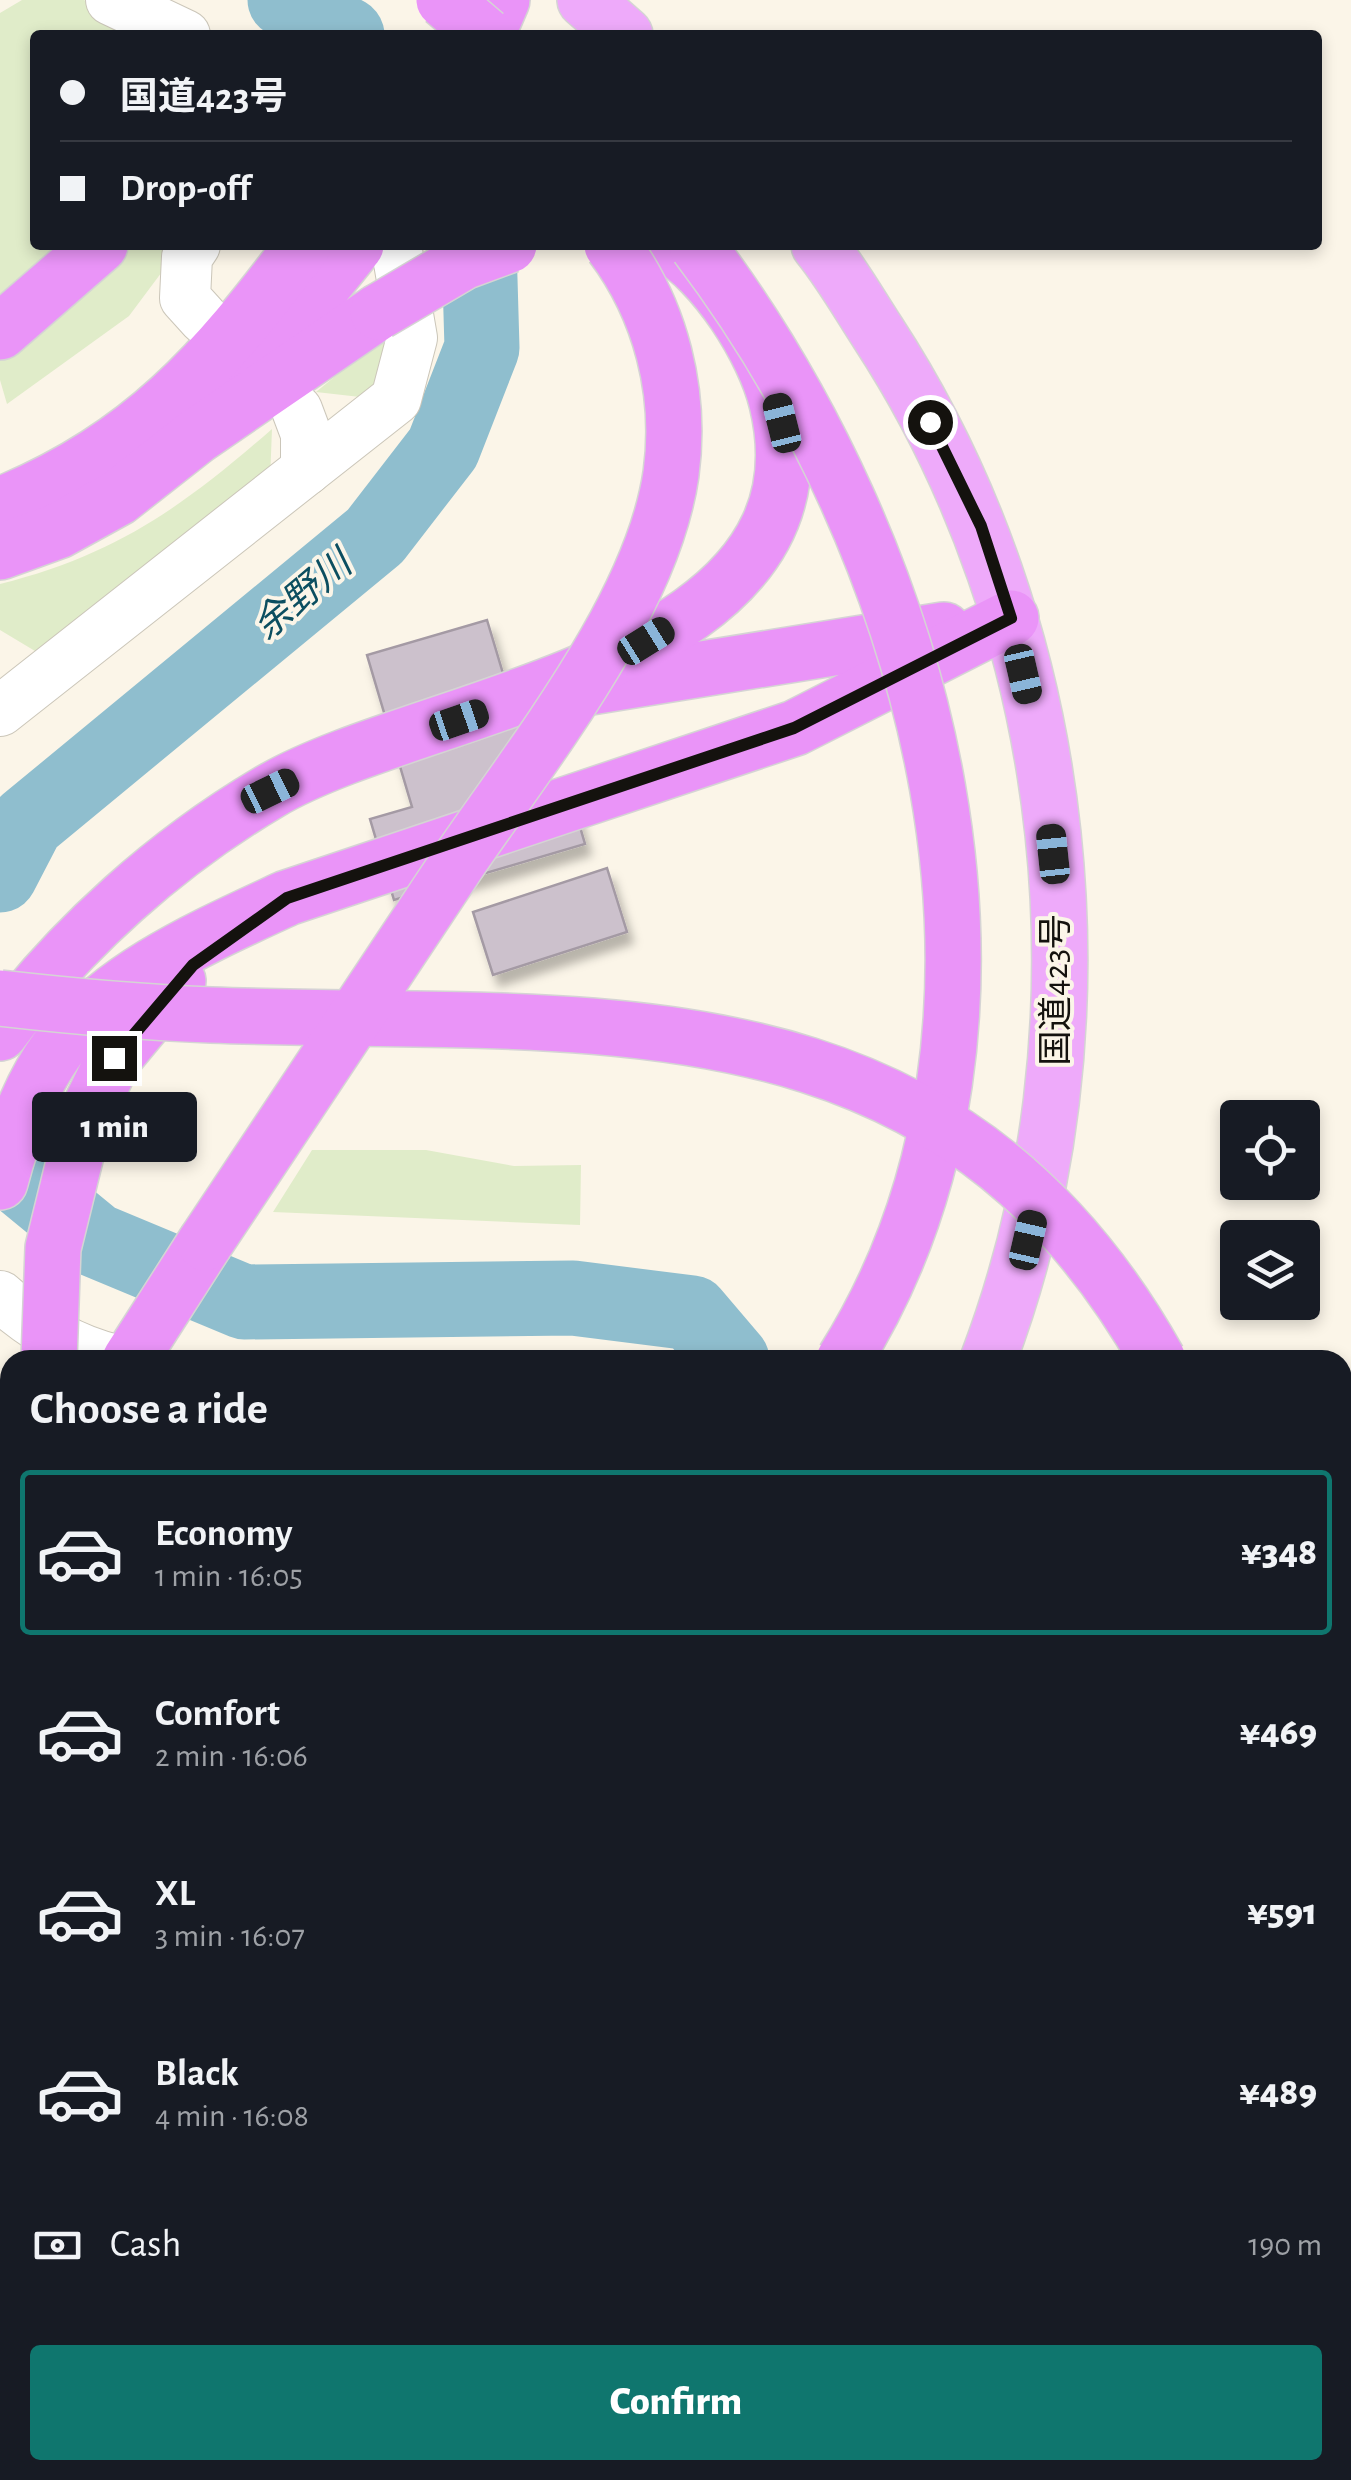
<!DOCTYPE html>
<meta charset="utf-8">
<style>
:root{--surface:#171b24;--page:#20242c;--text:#f1f3f6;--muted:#9ea1a6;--line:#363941;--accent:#0f766e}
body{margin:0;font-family:"Alegreya Sans","Noto Sans JP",sans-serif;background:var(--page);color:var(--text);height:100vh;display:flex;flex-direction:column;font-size:38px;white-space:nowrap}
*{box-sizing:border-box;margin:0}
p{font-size:32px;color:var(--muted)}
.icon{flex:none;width:55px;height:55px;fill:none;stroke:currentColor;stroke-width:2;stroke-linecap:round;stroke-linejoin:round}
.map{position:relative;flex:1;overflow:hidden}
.sheet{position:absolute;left:0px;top:1350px;width:1352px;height:1130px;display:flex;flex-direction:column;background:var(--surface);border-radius:30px 30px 0 0;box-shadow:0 5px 15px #0003}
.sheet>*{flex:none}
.top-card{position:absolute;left:30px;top:30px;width:1292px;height:220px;border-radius:10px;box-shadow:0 5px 15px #0003;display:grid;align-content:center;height:220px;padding:0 30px;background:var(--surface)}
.controls{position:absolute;left:1220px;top:1100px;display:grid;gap:20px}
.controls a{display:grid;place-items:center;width:100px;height:100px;border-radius:10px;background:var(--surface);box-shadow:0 5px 15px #0003;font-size:50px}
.end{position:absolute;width:45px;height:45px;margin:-22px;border:12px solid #14120e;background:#fff;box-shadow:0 0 0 5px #fff}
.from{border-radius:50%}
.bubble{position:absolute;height:70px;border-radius:10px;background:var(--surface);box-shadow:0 5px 15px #0003;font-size:32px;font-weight:800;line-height:70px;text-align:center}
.car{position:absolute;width:30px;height:60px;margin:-30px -15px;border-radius:12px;box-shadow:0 0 8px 2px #0007;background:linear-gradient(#222 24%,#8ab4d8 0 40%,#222 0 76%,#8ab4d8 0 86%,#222 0)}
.top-card b{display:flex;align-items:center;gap:35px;height:95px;font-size:38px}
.top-card b+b{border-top:2px solid var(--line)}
.top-card i{width:25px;height:25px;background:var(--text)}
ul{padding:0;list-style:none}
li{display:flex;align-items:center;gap:30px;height:165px;margin:0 20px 15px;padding:0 10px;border:5px solid transparent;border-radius:10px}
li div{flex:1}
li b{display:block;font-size:38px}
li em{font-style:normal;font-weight:800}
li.on{border-color:var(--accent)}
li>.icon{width:90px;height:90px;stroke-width:1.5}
h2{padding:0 30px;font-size:45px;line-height:120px}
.pay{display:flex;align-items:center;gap:25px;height:110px;padding:0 30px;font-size:38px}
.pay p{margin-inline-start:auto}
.action{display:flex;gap:20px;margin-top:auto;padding:20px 30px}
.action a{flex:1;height:115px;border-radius:10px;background:var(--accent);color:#fff;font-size:40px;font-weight:800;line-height:115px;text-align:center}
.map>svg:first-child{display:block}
.green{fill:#e0ecc9}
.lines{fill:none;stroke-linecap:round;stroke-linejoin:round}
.river{stroke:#8fbece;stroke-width:75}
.building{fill:#ccc1cc;stroke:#a49aa4;stroke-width:2.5;filter:url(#shadow)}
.motorway-tunnel{stroke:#d8d3c7;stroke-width:55;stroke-dasharray:55 28;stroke-linecap:butt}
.minor-casing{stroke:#cbc6b9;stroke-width:52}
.trunk-casing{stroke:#d5d4d4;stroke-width:58}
.motorway-casing{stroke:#d5d4d4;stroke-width:58}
.minor{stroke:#fff;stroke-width:50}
.trunk{stroke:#eeaafa;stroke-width:55}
.motorway{stroke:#ea94f8;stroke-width:55}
.motorway-bridge-casing{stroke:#d5d4d4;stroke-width:58;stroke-linecap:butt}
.motorway-bridge{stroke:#ea94f8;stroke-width:55}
.route{stroke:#14120e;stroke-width:12}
.labels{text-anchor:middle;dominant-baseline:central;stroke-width:8;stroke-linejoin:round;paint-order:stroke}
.street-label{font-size:35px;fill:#14120e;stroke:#fbf5e8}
.water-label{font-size:38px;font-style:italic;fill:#0b4e60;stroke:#fbf5e8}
</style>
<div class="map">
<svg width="1351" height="2480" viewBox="0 0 1351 2480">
<defs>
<filter id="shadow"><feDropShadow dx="6" dy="11" stdDeviation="5" flood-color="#0004"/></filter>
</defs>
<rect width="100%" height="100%" fill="#fbf5e8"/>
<!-- green -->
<g class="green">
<path d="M 22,0 L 84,0 L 132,35 L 35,35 L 35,245 L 182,245 L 129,316 L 7,404 L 0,380 L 0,13 Z"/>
<path d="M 389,332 L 394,341 L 369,398 L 316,392 Z"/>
<path d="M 272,429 L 270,480 L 40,654 L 0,630 L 0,584 C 116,555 184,506 272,429 Z"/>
<path d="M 312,1150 L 426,1150 L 514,1166 L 581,1165 L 580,1225 L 273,1212 Z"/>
</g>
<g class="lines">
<!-- river -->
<g class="river">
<path d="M 285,0 L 347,35"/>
<path d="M 0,875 L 27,823 L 375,536 L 443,448 L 482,348 L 479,245"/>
<path d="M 0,1162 L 95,1240 L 244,1302 L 573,1298 L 692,1313 L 732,1360"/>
<path d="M 367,2470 L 368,2480"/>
</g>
</g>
<!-- building -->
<g class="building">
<path d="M 487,620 L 537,787 L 566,779 L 585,844 L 394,900 L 370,819 L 412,807 L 367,655 Z"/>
<path d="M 607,868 L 627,932 L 493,975 L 473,912 Z"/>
</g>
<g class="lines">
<!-- motorway-tunnel -->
<path class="motorway-tunnel" d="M 0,1535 L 10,1548"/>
<defs>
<g id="minor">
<path d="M 111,0 L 185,35"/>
<path d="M 195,245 L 187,257 L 185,298 L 204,319"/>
<path d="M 297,410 L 306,434 L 306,470"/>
<path d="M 0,711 L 396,399 L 412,338 L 396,245"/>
<path d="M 0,1296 C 33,1326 73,1350 116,1360"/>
<path d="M 287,2470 L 288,2480"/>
</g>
<g id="trunk">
<path d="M 585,0 L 625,35"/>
<path d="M 819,245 C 841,272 859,304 878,333 C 1072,630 1114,1029 988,1360"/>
<path d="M 608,2480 L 609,2470"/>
</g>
<g id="motorway">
<path d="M 487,35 L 502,0"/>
<path d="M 0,332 L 100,245"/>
<path d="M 246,381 L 356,245"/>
<path d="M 0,505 C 140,449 215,363 303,245"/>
<path d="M 0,552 L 58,531 L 118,498 L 197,436 L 378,312"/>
<path d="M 590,687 L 944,630"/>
<path d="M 0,1033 C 72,937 166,853 269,792 C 421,701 841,667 777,403 C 765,351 714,270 667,245"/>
<path d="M 85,1118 L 114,1058 L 178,981"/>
<path d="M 0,1182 C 12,1136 29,1087 58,1048 C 111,976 208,935 287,898 L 795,728 L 1011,618"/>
<path d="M 130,1360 L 205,1243"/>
<path d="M 0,2247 L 4,2480"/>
<path d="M 72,2480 L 72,2470"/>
</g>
</defs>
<!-- minor casing -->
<use href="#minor" class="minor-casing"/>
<!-- trunk casing -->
<use href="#trunk" class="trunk-casing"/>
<!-- motorway casing -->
<use href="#motorway" class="motorway-casing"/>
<!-- minor -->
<use href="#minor" class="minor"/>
<!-- trunk -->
<use href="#trunk" class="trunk"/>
<!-- motorway -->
<use href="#motorway" class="motorway"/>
<defs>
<g id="motorway-bridge">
<path d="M 444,0 L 485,35"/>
<path d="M 697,245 C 926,547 1060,1016 844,1360"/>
<path d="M 378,312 L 463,262 L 509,245"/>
<path d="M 0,998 C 70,1006 140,1012 211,1015 C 588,1029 941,974 1158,1360"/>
<path d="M 205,1243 C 289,1117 373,990 457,864 C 532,754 652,606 671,474 C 682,393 661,310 612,245"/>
<path d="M 49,1360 L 53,1248 L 85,1118"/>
</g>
</defs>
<!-- motorway-bridge casing -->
<use href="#motorway-bridge" class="motorway-bridge-casing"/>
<!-- motorway-bridge -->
<use href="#motorway-bridge" class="motorway-bridge"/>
</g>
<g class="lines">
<!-- route -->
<path class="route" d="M 114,1058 L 193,965 L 287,898 L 794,728 L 1011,618 L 981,526 L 930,422"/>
</g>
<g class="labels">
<!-- street labels -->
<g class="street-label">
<text transform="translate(1056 990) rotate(-90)">国道423号</text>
</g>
<!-- water labels -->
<g class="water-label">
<text transform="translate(303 596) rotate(-40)">余野川</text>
</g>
</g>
</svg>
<div class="controls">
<a><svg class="icon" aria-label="locate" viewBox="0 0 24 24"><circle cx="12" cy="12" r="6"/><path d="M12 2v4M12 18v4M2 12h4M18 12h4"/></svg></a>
<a><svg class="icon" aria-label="layers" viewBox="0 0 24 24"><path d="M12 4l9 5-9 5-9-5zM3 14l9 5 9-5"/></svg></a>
</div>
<i class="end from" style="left:930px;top:422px"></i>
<i class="end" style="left:114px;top:1058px"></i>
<div class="bubble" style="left:32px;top:1092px;width:165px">1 min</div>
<i class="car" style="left:782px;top:423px;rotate:346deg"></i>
<i class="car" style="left:646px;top:641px;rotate:58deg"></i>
<i class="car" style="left:1023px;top:674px;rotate:167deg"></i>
<i class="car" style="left:459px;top:720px;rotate:71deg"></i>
<i class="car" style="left:270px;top:791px;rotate:64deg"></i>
<i class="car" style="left:1053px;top:854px;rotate:354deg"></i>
<i class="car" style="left:1028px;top:1240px;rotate:13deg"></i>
<div class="top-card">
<b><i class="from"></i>国道423号</b>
<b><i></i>Drop-off</b>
</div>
<section class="sheet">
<h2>Choose a ride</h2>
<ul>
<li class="on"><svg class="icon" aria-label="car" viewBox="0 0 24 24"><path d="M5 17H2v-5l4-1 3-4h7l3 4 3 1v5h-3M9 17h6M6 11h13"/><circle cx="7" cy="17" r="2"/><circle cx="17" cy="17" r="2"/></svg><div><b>Economy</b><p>1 min · 16:05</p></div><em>¥348</em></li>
<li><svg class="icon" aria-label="car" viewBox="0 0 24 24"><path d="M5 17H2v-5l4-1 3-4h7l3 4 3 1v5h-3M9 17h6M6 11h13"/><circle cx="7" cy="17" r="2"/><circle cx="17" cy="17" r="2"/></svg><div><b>Comfort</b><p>2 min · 16:06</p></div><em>¥469</em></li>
<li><svg class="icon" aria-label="car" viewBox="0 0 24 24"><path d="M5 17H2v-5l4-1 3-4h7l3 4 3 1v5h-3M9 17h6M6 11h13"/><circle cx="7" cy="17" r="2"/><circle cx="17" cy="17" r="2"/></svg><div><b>XL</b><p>3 min · 16:07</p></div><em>¥591</em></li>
<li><svg class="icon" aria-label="car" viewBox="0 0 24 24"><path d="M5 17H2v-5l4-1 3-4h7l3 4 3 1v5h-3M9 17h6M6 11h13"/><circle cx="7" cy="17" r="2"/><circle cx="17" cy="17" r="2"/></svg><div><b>Black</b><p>4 min · 16:08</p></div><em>¥489</em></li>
</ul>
<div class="pay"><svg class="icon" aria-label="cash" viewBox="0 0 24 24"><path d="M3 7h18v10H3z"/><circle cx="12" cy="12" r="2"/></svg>Cash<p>190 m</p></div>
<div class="action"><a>Confirm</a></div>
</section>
</div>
